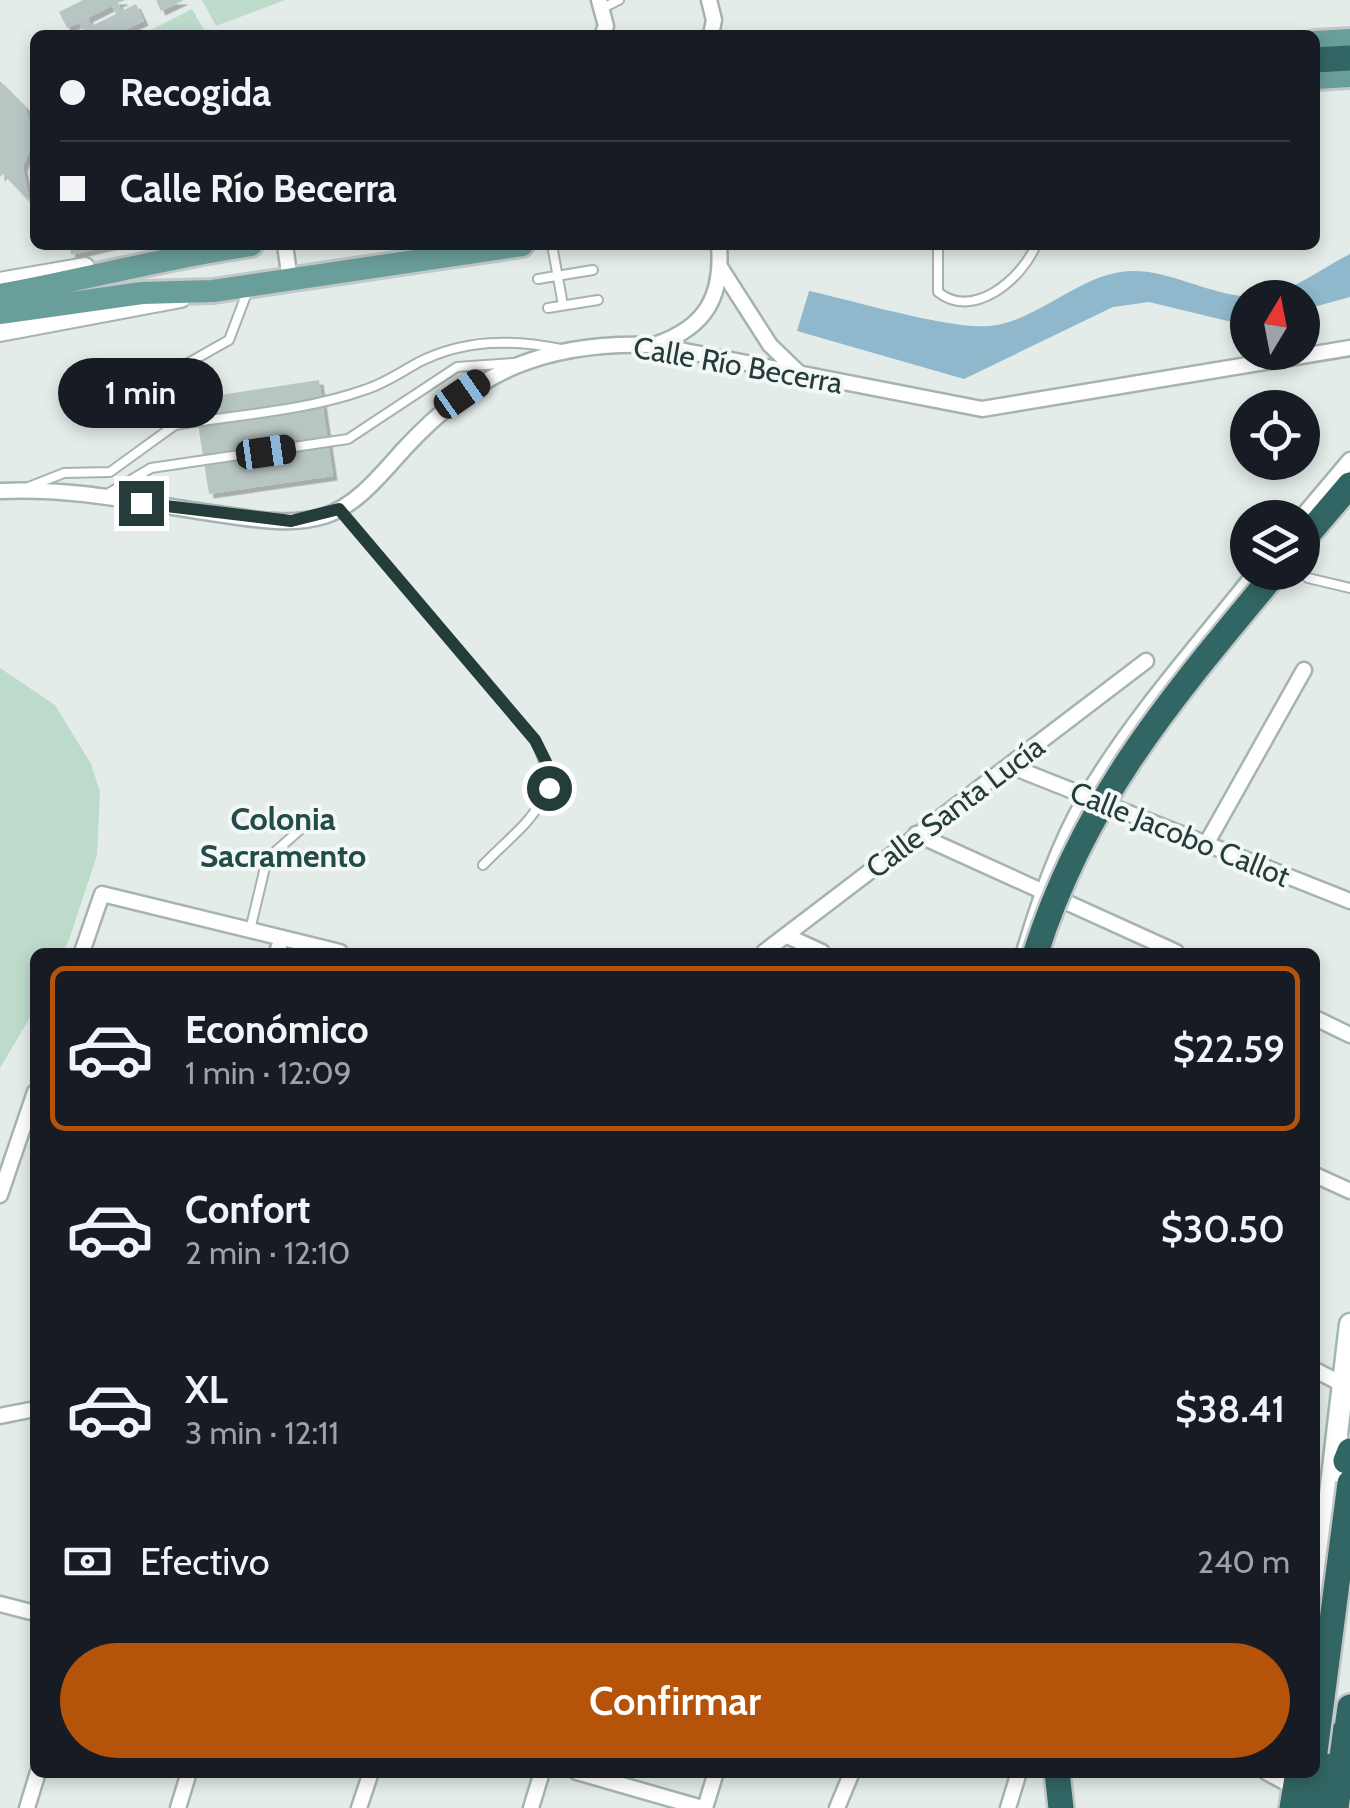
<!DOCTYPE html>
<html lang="es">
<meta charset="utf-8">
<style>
:root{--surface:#171b24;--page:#20242c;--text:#f1f3f6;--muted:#9ea1a6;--line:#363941;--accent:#b45309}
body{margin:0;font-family:Cabin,sans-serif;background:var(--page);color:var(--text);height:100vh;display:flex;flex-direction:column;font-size:38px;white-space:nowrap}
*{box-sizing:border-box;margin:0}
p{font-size:32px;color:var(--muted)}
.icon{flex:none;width:55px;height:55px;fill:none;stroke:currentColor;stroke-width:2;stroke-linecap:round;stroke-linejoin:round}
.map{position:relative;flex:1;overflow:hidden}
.details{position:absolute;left:30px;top:948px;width:1290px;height:830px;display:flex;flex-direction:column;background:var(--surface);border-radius:15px;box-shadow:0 5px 15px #0003}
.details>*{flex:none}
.hud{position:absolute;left:30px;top:30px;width:1290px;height:220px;border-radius:15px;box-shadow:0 5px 15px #0003;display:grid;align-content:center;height:220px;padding:0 30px;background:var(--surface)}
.needle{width:65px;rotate:10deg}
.tools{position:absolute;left:1230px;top:280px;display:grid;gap:20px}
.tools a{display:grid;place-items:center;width:90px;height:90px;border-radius:50%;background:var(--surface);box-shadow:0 5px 15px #0003;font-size:50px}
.end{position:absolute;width:45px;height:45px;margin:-22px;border:12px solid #243c3a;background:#fff;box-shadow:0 0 0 5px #fff}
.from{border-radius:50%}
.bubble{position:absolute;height:70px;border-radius:35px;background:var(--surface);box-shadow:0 5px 15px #0003;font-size:32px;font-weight:600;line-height:70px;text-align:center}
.car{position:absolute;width:30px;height:60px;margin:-30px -15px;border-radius:12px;box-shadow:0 0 8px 2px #0007;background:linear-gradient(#222 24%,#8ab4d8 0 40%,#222 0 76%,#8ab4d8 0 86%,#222 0)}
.hud b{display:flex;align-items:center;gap:35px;height:95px;font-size:38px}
.hud b+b{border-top:2px solid var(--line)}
.hud i{width:25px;height:25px;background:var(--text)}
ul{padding:18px 0 0;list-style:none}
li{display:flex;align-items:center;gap:30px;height:165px;margin:0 20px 15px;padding:0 10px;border:5px solid transparent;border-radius:15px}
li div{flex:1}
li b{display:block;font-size:38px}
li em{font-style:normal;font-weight:600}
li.active{border-color:var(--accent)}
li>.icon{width:90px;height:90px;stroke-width:1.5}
.pay{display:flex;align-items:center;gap:25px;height:110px;padding:0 30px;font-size:38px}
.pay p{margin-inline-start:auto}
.button{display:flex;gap:20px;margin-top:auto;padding:20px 30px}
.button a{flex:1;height:115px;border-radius:60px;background:var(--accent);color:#fff;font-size:40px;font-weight:600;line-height:115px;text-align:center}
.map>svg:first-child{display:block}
.green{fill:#bddbcb}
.water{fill:#8fb8cd}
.building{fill:#b8c6c3;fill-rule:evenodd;filter:url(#shadow)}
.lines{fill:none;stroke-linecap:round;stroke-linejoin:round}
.service-casing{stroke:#a6b4b1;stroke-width:12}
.minor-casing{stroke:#a6b4b1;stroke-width:19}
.tertiary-casing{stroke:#a6b4b1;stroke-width:22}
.secondary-casing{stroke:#a2b7b3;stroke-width:25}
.primary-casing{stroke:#c2c8c8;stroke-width:28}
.motorway-casing{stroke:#c2c8c8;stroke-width:30}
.service{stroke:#fff;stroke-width:8}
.minor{stroke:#fff;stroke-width:14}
.tertiary{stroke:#fff;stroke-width:18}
.secondary{stroke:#fff;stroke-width:20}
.primary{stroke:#6a9e9a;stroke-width:22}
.motorway{stroke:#326664;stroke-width:25}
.motorway-bridge-casing{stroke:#c2c8c8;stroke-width:30;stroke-linecap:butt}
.motorway-bridge{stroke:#326664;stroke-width:25}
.route{stroke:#243c3a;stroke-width:12}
.labels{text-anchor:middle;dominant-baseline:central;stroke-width:8;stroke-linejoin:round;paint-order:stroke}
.street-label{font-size:30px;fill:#243c3a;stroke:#f3f8f7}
.neighbourhood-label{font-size:32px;font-weight:bold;fill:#214c4a;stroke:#f3f8f7}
</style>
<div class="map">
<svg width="1350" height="1808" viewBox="0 0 1350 1808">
<defs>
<filter id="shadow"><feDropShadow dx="4.5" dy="4.5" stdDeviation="0" flood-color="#0004"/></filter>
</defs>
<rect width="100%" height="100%" fill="#e3ece9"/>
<!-- green -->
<g class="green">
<path d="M 202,0 L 285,0 L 216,26 Z"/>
<path d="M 192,9 L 204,30 L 194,35 L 141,35 Z"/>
<path d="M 0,668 L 55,705 L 91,764 L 100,792 L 97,855 L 69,940 L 63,952 L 35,952 L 35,1009 L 0,1068 Z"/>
</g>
<!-- water -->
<path class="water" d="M 1350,254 L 1350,297 L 1303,310 L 1302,298 L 1248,298 L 1247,323 L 1236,323 L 1149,302 L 1113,307 L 964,379 L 797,331 L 809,291 C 852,300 951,330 990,326 C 1041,320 1081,272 1132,271 C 1179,270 1229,308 1275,293 C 1301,285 1326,266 1350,254 Z"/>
<!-- building -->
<g class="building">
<path d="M 83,0 L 125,0 L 118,3 L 122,11 L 136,4 L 144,21 L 115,35 L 74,35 L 83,30 L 79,23 L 67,28 L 59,12 ZM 112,6 L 116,14 L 92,26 L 88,18 Z"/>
<path d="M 156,0 L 184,0 L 161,11 Z"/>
<path d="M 0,81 L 25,106 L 31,126 L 31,147 L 23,167 L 30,202 L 3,174 L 0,177 Z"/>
<path d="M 70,245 L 115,245 L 71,255 Z"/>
<path d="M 319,380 L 333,476 L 209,494 L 194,399 Z"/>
</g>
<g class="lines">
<defs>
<g id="service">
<path d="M 601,9 L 619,0"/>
<path d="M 552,245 L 563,305"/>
<path d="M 938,245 L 938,292 C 973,320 1021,280 1036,245"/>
<path d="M 538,279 L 593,270"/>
<path d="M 548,308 L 598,300"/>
<path d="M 175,425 C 236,415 305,411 364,390 C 384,384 401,372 419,362 C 465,339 512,339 561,349"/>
<path d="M 26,488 L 64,473 L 110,472 L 175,425 L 164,385 L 167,375 L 229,340 L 248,290"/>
<path d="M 104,496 L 151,468 L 348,439 L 457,367 L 513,363"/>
<path d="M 339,509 L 535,740 C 567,801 523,823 483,865"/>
<path d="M 1308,578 L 1350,588"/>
<path d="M 250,930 L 267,859 L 303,827"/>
</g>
<g id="minor">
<path d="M 599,0 L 606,26 L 602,35"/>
<path d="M 709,0 L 714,20 L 711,35"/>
<path d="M 285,245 L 290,280"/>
<path d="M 720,267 L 770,345 L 799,373"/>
<path d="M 657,344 C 706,327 723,296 719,245"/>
<path d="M 0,491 C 70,487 142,503 211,513 C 248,518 288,527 324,516 C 357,506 382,473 405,448 C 477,370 547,341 654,345 L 982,409 L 1350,348"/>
<path d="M 1301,518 L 1350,460"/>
<path d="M 1010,766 L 1350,901"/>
<path d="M 916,834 L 1176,952"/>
<path d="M 1205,846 L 1304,670"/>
<path d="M 787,936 L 822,952"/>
<path d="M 82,952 L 102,894 L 340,952"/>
<path d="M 277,952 L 282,938"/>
<path d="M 764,952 L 1146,661"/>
<path d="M 1024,952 C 1040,899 1058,845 1086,797 C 1133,717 1198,645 1256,572"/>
<path d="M 1315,1018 L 1350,1035"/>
<path d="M 1315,1175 L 1350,1191"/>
<path d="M 0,1195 L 35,1092"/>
<path d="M 1315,1370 L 1342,1384"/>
<path d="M 0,1416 L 35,1409"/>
<path d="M 0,1604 L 35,1613"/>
<path d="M 577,1772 L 702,1808"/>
<path d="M 1266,1772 L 1292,1786"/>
<path d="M 27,1808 L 38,1772"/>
<path d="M 178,1808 L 189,1772"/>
<path d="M 359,1808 L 371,1772"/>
<path d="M 531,1808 L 542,1772"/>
<path d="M 705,1808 L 716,1772"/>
<path d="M 837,1808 L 852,1772"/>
<path d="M 1008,1808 L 1019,1772"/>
</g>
<g id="tertiary">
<path d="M 0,282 L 85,267"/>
<path d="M 0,332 L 181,298"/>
</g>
<path id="secondary" d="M 1315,1621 L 1350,1324"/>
<g id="primary">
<path d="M 1315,42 L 1350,40"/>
<path d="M 1315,78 L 1350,76"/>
<path d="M 0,295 C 84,280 166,257 251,245"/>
<path d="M 0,313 L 142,293 L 213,291 L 522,245"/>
</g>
<g id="motorway">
<path d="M 1315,60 L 1350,58"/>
<path d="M 1302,541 L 1350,485"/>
<path d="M 1346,1461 L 1350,1451"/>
<path d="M 1057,1772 L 1061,1808"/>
<path d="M 1292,1808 L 1298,1772"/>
<path d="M 1314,1808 L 1325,1732"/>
<path d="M 1336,1808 L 1350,1707"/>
</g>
</defs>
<!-- service casing -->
<use href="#service" class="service-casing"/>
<!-- minor casing -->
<use href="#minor" class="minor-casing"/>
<!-- tertiary casing -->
<use href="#tertiary" class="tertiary-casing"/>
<!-- secondary casing -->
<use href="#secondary" class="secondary-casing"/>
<!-- primary casing -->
<use href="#primary" class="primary-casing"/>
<!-- motorway casing -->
<use href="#motorway" class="motorway-casing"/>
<!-- service -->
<use href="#service" class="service"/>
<!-- minor -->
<use href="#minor" class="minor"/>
<!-- tertiary -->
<use href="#tertiary" class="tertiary"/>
<!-- secondary -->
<use href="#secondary" class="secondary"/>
<!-- primary -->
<use href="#primary" class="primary"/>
<!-- motorway -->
<use href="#motorway" class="motorway"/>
<defs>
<g id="motorway-bridge">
<path d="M 1036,952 C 1086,796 1173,696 1276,572"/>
<path d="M 1315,1752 L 1350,1483"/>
</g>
</defs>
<!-- motorway-bridge casing -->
<use href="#motorway-bridge" class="motorway-bridge-casing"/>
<!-- motorway-bridge -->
<use href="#motorway-bridge" class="motorway-bridge"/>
</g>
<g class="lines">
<!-- route -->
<path class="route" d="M 141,503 L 291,521 L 339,509 L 535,740 L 546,762 L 549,788"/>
</g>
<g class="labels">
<!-- street labels -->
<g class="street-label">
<text transform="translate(738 365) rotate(10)">Calle Río Becerra</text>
<text transform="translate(955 807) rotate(-37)">Calle Santa Lucía</text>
<text transform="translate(1180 834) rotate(22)">Calle Jacobo Callot</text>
</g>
<!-- neighbourhood labels -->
<g class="neighbourhood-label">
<text x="283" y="818">Colonia<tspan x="283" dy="37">Sacramento</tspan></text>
</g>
</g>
</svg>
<div class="tools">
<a><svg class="needle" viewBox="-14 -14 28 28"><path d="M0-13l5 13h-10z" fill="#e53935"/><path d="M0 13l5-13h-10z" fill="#9ea1a6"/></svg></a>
<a><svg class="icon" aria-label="locate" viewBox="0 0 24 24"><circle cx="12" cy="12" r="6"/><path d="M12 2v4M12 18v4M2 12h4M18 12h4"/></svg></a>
<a><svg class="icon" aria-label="layers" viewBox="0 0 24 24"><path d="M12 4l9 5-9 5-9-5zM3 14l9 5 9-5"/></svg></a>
</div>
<i class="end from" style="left:549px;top:788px"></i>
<i class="end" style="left:141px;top:503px"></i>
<div class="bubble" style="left:58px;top:358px;width:165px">1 min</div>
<i class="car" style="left:462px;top:394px;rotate:55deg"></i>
<i class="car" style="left:266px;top:452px;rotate:82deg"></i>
<div class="hud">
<b><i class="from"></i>Recogida</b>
<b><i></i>Calle Río Becerra</b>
</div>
<section class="details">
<ul>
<li class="active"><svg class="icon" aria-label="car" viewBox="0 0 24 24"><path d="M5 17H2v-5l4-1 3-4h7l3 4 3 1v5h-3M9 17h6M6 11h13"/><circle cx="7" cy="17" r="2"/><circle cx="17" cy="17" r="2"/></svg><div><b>Económico</b><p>1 min · 12:09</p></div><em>$22.59</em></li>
<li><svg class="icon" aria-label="car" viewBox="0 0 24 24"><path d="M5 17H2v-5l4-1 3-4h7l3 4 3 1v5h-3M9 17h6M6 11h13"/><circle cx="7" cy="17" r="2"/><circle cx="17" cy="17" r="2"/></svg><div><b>Confort</b><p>2 min · 12:10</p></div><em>$30.50</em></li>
<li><svg class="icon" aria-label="car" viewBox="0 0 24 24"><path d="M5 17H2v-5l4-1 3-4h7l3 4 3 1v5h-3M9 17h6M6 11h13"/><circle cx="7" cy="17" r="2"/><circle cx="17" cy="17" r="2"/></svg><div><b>XL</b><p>3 min · 12:11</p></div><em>$38.41</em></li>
</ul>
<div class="pay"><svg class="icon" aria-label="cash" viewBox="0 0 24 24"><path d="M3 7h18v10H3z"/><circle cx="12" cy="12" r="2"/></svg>Efectivo<p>240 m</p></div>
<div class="button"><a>Confirmar</a></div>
</section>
</div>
